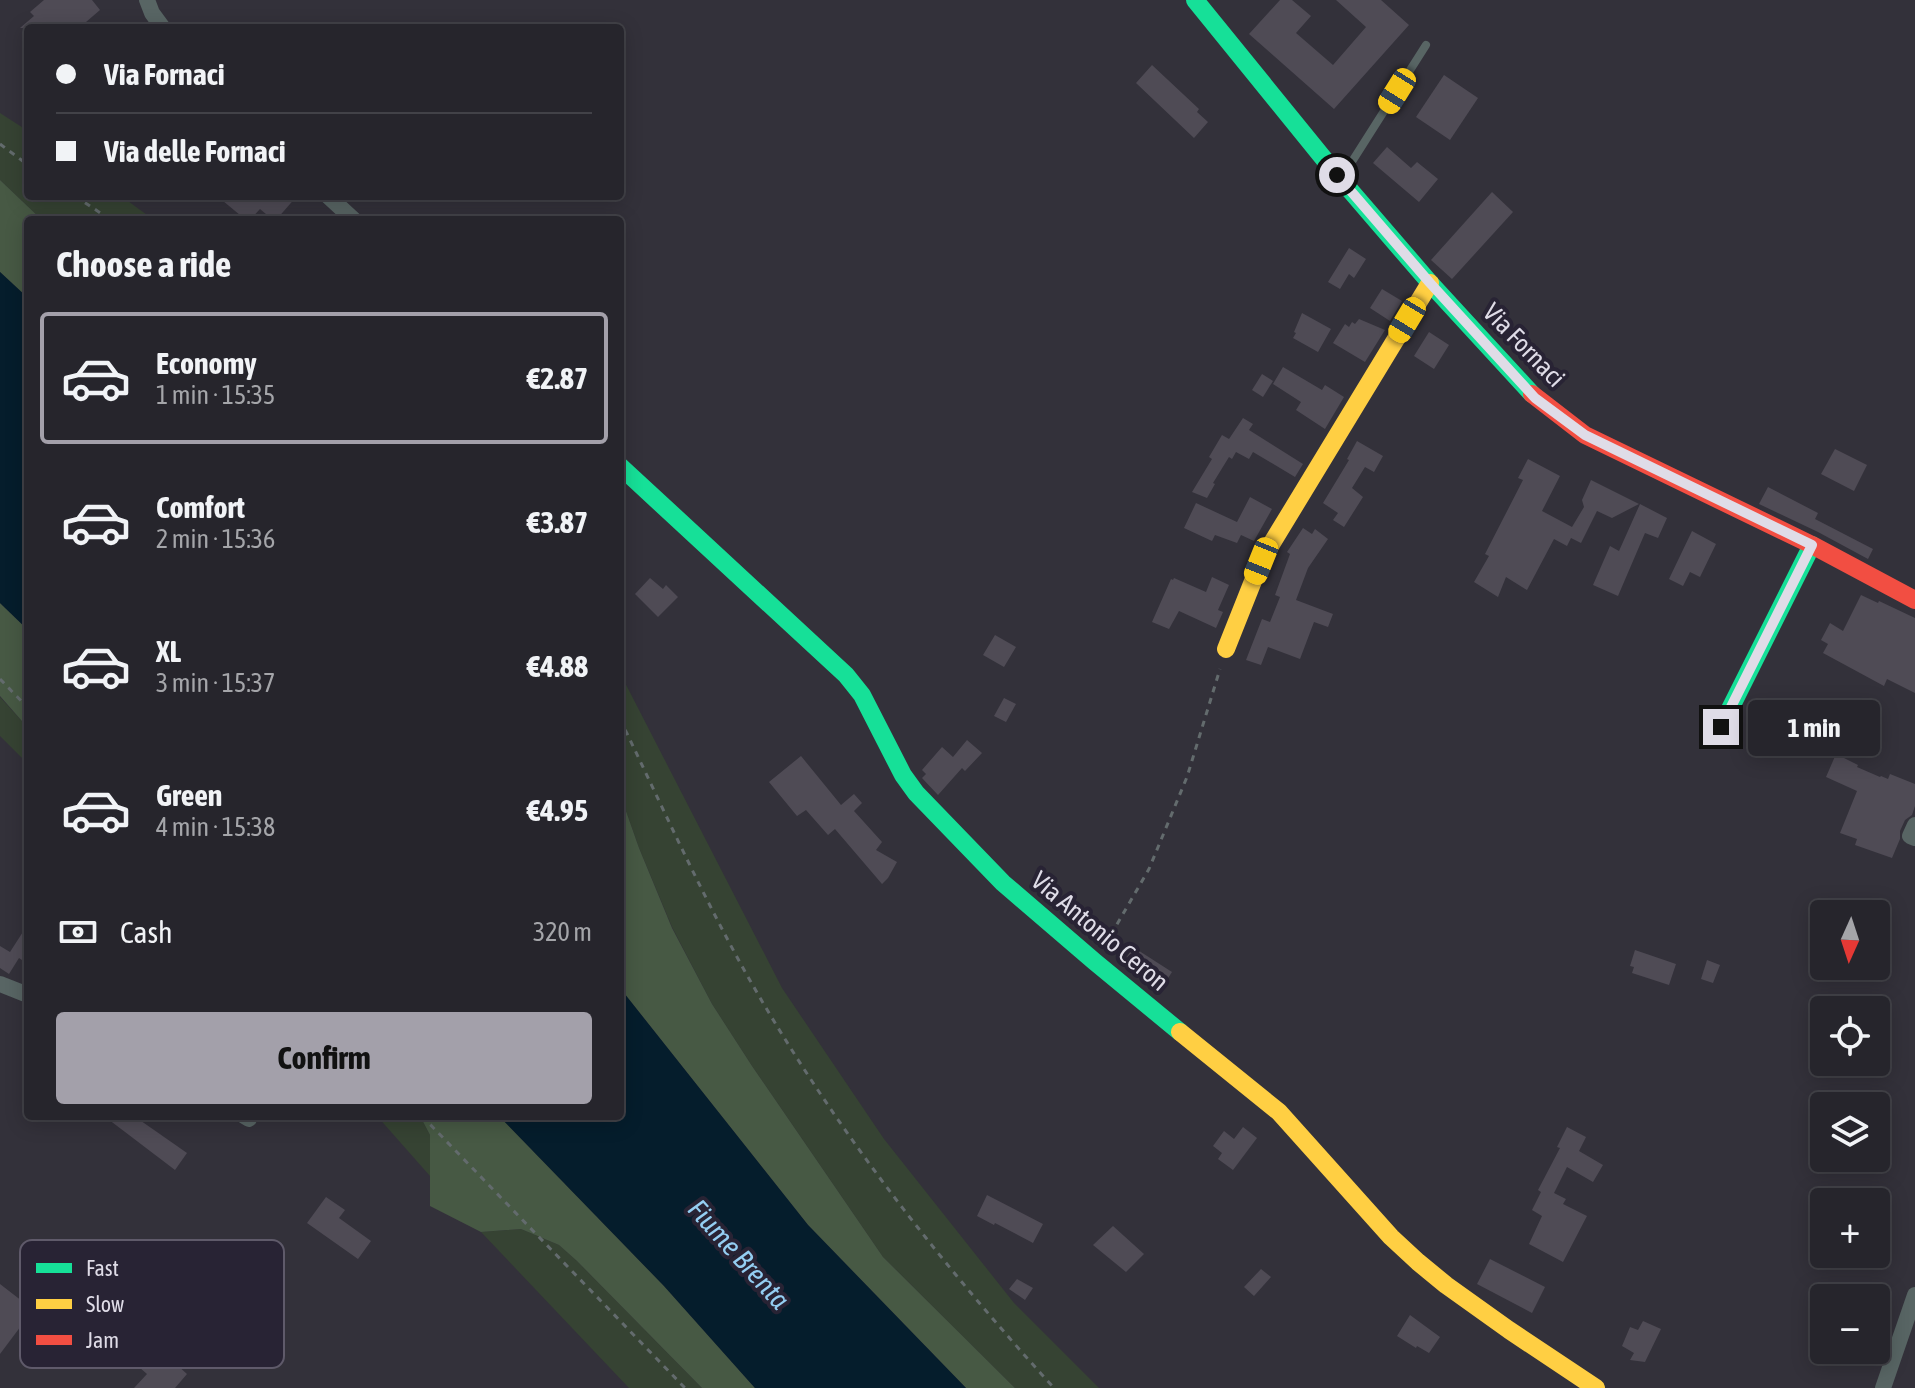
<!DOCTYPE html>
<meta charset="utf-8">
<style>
:root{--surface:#26252c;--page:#323138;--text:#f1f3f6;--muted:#a4a5a9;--line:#424248;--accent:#a3a0aa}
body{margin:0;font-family:"Asap Condensed",sans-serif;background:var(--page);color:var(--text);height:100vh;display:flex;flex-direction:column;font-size:30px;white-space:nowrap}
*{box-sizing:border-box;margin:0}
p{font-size:26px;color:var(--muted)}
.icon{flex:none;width:44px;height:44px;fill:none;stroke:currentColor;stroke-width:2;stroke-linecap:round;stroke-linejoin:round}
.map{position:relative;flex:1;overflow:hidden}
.drawer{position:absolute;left:24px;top:216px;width:600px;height:904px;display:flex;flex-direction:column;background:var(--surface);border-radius:8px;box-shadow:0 4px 20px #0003,0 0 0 2px var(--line)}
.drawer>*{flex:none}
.hud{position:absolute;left:24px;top:24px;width:600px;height:176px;border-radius:8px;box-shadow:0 4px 20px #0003,0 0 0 2px var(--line);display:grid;align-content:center;height:176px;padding:0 32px;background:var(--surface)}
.needle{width:52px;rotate:183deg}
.controls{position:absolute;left:1810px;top:900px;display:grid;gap:16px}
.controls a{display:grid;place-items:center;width:80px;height:80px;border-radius:8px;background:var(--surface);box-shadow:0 4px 20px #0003,0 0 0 2px var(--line);font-size:40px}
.end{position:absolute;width:36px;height:36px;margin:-18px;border:10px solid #dfdce7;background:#111;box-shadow:0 0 0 4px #111}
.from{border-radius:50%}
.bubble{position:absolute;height:56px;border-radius:8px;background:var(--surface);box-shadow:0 4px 20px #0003,0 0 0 2px var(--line);font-size:26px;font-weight:700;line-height:56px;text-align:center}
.car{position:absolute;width:24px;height:48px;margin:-24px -12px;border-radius:10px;box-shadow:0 0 6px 2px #0007;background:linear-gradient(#f5c518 24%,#345 0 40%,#f5c518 0 76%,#345 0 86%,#f5c518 0)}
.hud b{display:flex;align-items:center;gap:28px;height:76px;font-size:30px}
.hud b+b{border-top:2px solid var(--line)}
.hud i{width:20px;height:20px;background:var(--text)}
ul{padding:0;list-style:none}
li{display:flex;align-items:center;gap:24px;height:132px;margin:0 16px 12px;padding:0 16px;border:4px solid transparent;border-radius:8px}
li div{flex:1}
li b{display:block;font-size:30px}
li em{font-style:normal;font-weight:700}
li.selected{border-color:var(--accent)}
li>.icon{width:72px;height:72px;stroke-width:1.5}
h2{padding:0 32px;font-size:36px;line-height:96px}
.pay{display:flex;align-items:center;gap:20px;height:88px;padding:0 32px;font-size:30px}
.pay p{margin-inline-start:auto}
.button{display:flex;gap:16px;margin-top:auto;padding:16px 32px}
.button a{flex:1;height:92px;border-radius:8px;background:var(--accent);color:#111;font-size:32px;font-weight:700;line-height:92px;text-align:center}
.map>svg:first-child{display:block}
.green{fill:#364333}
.forest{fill:#475944}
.water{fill:#051d2c}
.building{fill:#4f4b55}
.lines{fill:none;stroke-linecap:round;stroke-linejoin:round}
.path{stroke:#636b6d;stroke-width:3;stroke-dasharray:6 6;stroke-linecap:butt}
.lane{stroke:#586564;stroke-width:8}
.street{stroke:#586564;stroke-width:16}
.fast{stroke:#16e098;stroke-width:18}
.slow{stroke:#ffcf43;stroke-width:18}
.jam{stroke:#f24e42;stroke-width:18}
.route{stroke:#dfdce7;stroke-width:10}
.labels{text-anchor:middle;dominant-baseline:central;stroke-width:8;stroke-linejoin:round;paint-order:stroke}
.street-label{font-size:26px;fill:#dfdce7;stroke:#282334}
.water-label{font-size:28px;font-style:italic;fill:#94cef2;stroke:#282334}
.key{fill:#282334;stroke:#5f5a6a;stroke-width:2}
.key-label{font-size:22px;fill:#dfdce7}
</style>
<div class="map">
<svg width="1915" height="1388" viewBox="0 0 1915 1388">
<rect width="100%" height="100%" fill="#33313a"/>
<!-- green -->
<g class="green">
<path d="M 0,113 L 28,131 L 28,196 L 121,196 L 154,220 L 42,220 L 0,180 Z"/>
<path d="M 620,673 L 782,988 L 884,1139 L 1014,1303 L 1099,1388 L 1015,1388 L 883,1257 L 752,1066 L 712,1004 L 672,927 L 639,848 L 620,794 Z"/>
<path d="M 0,697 L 28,728 L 28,764 L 0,736 Z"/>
<path d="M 377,1116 L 420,1116 L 430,1135 L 430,1206 L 430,1176 Z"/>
<path d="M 521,1229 L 559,1245 L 577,1261 L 702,1388 L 629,1388 L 481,1232 Z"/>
</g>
<!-- forest -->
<g class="forest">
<path d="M 0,180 L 42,220 L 28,220 L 28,298 L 0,272 Z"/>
<path d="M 0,603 L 28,630 L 28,728 L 0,696 Z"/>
<path d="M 620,794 L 639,848 L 672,928 L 712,1004 L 752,1066 L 883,1257 L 1015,1388 L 966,1388 L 808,1225 L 620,988 Z"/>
<path d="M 420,1116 L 499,1116 L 664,1286 L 755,1388 L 702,1388 L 577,1261 L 559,1245 L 521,1229 L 481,1232 L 430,1206 L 430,1135 Z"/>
</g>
<!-- water -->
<g class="water">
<path d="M 0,272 L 28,298 L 28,630 L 0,603 Z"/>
<path d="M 620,988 L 808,1225 L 966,1388 L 755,1388 L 664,1286 L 499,1116 L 620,1116 Z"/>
</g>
<!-- building -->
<g class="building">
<path d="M 44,0 L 92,0 L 100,10 L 79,28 L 20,28 L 34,16 L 30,12 Z"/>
<path d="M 1280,0 L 1292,0 L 1311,16 L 1296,33 L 1333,65 L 1366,27 L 1336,0 L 1381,0 L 1409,25 L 1334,109 L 1249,34 Z"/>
<path d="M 1152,65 L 1199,109 L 1197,112 L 1208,122 L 1194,138 L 1136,83 Z"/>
<path d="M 1444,75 L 1478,98 L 1450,140 L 1416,117 Z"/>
<path d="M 1387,147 L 1411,168 L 1417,162 L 1438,179 L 1419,202 L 1373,163 Z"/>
<path d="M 1492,192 L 1513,212 L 1452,279 L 1431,260 Z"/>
<path d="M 217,196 L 297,196 L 276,220 L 273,220 L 260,209 L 250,220 L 246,220 Z"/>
<path d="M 1349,248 L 1366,259 L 1354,278 L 1349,274 L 1340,289 L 1328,282 Z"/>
<path d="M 1382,289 L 1402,301 L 1390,321 L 1370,308 Z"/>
<path d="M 1302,313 L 1331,329 L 1318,352 L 1293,338 L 1296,333 L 1294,332 Z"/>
<path d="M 1359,319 L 1385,330 L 1365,362 L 1333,343 L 1345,324 L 1349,327 L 1352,322 L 1355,324 Z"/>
<path d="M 1429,332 L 1449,345 L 1434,369 L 1414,356 Z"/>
<path d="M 1283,367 L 1322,390 L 1325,385 L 1344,397 L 1325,429 L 1296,410 L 1301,402 L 1273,384 Z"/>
<path d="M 1262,374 L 1273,381 L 1263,397 L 1252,390 Z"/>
<path d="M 1243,418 L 1253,424 L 1249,430 L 1303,464 L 1295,477 L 1253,452 L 1249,459 L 1236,452 L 1232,459 L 1229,457 L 1213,483 L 1215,484 L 1207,498 L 1192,492 L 1212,459 L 1209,457 L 1222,435 L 1229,439 Z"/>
<path d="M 1357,441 L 1383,456 L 1374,472 L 1365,467 L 1352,488 L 1363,497 L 1344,527 L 1333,520 L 1338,513 L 1323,503 L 1349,460 L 1347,459 Z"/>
<path d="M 1835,449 L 1867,465 L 1854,491 L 1821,474 Z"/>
<path d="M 1528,459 L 1560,476 L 1542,511 L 1572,527 L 1584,507 L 1582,500 L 1591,480 L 1639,504 L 1612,518 L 1597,511 L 1581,543 L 1571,538 L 1567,546 L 1554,539 L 1527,590 L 1506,577 L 1498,597 L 1474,582 L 1489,556 L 1485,554 L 1523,480 L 1518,478 Z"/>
<path d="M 1768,487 L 1818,513 L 1815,519 L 1873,549 L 1868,559 L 1818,532 L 1759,504 Z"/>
<path d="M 1250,497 L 1272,509 L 1254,541 L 1241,535 L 1237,543 L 1215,535 L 1212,541 L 1184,528 L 1196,503 L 1237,522 Z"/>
<path d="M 1640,504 L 1667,518 L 1658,538 L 1645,533 L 1618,596 L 1593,585 L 1610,546 L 1619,551 Z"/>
<path d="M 1303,528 L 1312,534 L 1315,529 L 1328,539 L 1308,568 L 1296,600 L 1333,614 L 1328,627 L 1314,622 L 1300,659 L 1268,647 L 1261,665 L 1246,660 L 1262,619 L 1270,622 L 1280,597 L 1275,595 L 1290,554 L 1287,552 Z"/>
<path d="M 1692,531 L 1716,544 L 1700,577 L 1690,572 L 1683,586 L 1669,579 Z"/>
<path d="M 1212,577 L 1229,585 L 1218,610 L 1223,612 L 1216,628 L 1179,611 L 1169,629 L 1152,622 L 1171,579 L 1173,580 L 1174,578 L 1206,592 Z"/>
<path d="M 650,578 L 663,589 L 666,585 L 678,597 L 658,617 L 635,594 Z"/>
<path d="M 1861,595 L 1878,603 L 1879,601 L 1915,618 L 1915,693 L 1887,679 L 1884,686 L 1823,653 L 1828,644 L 1821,640 L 1830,623 L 1843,631 Z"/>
<path d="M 995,635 L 1016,647 L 1004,667 L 983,655 Z"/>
<path d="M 1004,698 L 1016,704 L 1006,722 L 994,716 Z"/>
<path d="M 967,740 L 982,753 L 965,771 L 962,768 L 938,795 L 922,778 L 926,774 L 922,770 L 942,747 L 953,757 Z"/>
<path d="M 1836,754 L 1858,765 L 1857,767 L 1880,777 L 1881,776 L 1888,779 L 1890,774 L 1915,784 L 1915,806 L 1912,815 L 1905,820 L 1900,831 L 1900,839 L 1892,858 L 1855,845 L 1857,839 L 1840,833 L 1857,791 L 1826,777 Z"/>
<path d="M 801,756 L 841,805 L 854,794 L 862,803 L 854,811 L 882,842 L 876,850 L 897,862 L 888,878 L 882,884 L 835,829 L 828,835 L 806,810 L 797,816 L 769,782 Z"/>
<path d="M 28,924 L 28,964 L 19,958 L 9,974 L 0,968 L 0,946 L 10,952 Z"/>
<path d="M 1133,947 L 1172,972 L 1161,989 L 1122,965 Z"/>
<path d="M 1635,950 L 1676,964 L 1669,985 L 1632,973 L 1634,967 L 1630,966 Z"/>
<path d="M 1707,960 L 1720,965 L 1713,983 L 1701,979 Z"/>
<path d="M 104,1116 L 134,1116 L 187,1153 L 175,1170 Z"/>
<path d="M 1243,1127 L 1257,1138 L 1233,1170 L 1218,1159 L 1222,1153 L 1213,1146 L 1224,1131 L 1234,1139 Z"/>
<path d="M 1567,1127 L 1586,1137 L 1579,1151 L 1603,1165 L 1593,1182 L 1567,1167 L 1554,1193 L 1566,1199 L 1563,1204 L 1587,1216 L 1563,1262 L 1529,1244 L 1542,1216 L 1532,1210 L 1541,1192 L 1538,1190 L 1560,1148 L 1557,1147 Z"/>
<path d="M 987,1195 L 1043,1224 L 1033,1243 L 995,1223 L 994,1225 L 977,1216 Z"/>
<path d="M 326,1197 L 345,1210 L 339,1218 L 371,1241 L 358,1259 L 307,1223 Z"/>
<path d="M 1113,1226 L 1144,1254 L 1126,1272 L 1093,1245 Z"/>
<path d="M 1490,1259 L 1545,1287 L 1532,1313 L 1477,1284 Z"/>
<path d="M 1261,1269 L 1271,1277 L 1254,1296 L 1244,1287 Z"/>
<path d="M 1017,1279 L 1033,1288 L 1025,1300 L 1009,1289 Z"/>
<path d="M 0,1284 L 31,1308 L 19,1324 L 21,1326 L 0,1354 Z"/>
<path d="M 1410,1315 L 1440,1337 L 1429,1353 L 1417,1346 L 1416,1348 L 1397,1336 Z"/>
<path d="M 1643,1321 L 1661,1329 L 1645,1362 L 1630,1360 L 1634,1353 L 1622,1346 L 1630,1327 L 1638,1330 Z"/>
<path d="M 157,1347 L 187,1374 L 175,1388 L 134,1388 L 147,1374 L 139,1367 Z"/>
</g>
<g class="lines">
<!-- path -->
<g class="path">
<path d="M 0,144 L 28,165"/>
<path d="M 75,196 L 111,220"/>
<path d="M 0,679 L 28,708"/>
<path d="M 620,719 C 665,812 707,907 759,996 C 842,1138 944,1267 1054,1388"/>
<path d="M 1105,945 L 1149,869 L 1187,777 L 1220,669"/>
<path d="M 422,1116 L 685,1388"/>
</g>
<!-- lane -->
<path class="lane" d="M 1339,174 L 1353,160 L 1426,45"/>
<!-- street -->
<g class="street">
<path d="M 147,0 L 152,13 L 163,28"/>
<path d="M 328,196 L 354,220"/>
<path d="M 1915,825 L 1910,836 L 1915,838"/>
<path d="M 0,984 L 28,995"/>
<path d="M 244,1116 L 249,1119"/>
<path d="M 1883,1388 L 1915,1295"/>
</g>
<!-- fast -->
<g class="fast">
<path d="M 1195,0 L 1337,175 L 1430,283 L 1532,394"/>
<path d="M 620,466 L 846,675 L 862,695 L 903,775 L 916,793 L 1003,883 L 1095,962 L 1180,1032"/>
<path d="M 1721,727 L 1812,545"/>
</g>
<!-- slow -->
<g class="slow">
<path d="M 1226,649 L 1261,561 L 1430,283"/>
<path d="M 1180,1032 L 1279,1112 L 1391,1237 L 1418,1262 L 1446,1285 L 1509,1330 L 1596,1388"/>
</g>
<!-- jam -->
<path class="jam" d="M 1532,394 L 1585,435 L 1812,545 L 1915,600"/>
</g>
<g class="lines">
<!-- route -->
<path class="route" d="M 1337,175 L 1430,283 L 1535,398 L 1585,435 L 1812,545 L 1721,727"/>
</g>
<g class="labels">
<!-- street labels -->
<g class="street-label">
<text transform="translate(1524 345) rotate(46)">Via Fornaci</text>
<text transform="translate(1100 931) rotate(40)">Via Antonio Ceron</text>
</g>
<!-- water labels -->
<g class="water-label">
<text transform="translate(739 1254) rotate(48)">Fiume Brenta</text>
</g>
</g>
<!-- legend -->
<rect x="20" y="1240" width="264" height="128" rx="12" class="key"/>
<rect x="36" y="1263" width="36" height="10" fill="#16e098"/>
<rect x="36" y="1299" width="36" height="10" fill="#ffcf43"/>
<rect x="36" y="1335" width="36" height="10" fill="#f24e42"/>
<g class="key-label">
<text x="86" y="1276">Fast</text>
<text x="86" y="1312">Slow</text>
<text x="86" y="1348">Jam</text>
</g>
</svg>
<div class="controls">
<a><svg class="needle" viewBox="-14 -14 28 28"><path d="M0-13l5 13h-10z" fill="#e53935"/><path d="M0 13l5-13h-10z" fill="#a4a5a9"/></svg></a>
<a><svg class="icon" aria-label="locate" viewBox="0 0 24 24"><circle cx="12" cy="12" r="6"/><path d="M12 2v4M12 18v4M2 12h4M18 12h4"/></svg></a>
<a><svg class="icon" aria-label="layers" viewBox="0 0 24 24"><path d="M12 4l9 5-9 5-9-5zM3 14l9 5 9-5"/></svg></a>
<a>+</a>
<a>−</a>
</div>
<i class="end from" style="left:1337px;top:175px"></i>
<i class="end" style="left:1721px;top:727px"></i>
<div class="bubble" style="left:1748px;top:700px;width:132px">1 min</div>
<i class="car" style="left:1397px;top:91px;rotate:212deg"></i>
<i class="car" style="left:1407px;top:320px;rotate:211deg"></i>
<i class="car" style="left:1261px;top:561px;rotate:202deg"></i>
<div class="hud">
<b><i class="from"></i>Via Fornaci</b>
<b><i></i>Via delle Fornaci</b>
</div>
<section class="drawer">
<h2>Choose a ride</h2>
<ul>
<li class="selected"><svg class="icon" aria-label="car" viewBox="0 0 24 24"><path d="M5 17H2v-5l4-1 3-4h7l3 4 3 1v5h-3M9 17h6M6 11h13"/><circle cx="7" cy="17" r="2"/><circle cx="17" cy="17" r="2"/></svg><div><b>Economy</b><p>1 min · 15:35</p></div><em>€2.87</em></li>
<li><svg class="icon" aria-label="car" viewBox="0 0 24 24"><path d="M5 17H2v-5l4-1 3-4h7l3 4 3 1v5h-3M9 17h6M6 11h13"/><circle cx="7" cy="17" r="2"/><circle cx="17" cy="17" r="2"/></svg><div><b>Comfort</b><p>2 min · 15:36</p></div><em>€3.87</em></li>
<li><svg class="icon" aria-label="car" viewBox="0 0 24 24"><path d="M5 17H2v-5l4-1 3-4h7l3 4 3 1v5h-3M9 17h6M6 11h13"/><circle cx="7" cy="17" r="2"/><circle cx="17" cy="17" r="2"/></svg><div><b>XL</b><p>3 min · 15:37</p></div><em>€4.88</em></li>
<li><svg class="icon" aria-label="car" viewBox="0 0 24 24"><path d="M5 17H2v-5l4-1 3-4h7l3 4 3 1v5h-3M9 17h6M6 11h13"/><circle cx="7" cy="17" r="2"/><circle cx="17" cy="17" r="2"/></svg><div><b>Green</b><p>4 min · 15:38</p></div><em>€4.95</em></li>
</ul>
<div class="pay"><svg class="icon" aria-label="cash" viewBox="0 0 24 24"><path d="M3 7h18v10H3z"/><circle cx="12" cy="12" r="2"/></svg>Cash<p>320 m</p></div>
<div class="button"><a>Confirm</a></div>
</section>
</div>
